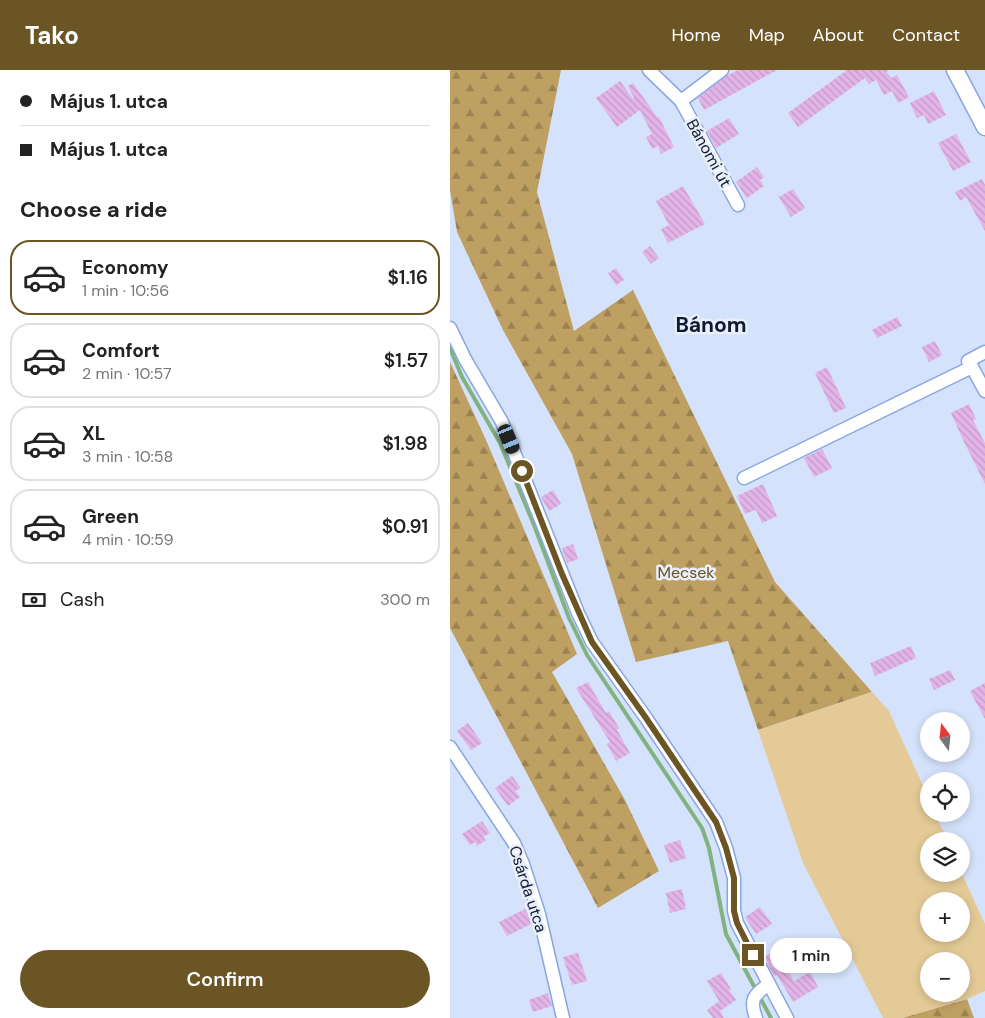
<!DOCTYPE html>
<meta charset="utf-8">
<style>
:root{--surface:#fff;--page:#f2f2f2;--text:#222;--muted:#767676;--line:#e0e0e0;--accent:#6c5525}
body{margin:0;font-family:"DM Sans",sans-serif;background:var(--page);color:var(--text);height:100vh;display:flex;flex-direction:column;font-size:19px;white-space:nowrap}
*{box-sizing:border-box;margin:0}
p{font-size:16px;color:var(--muted)}
.icon{flex:none;width:28px;height:28px;fill:none;stroke:currentColor;stroke-width:2;stroke-linecap:round;stroke-linejoin:round}
.map{position:relative;flex:1;overflow:hidden}
.sheet{display:flex;flex-direction:column;background:var(--surface);width:450px}
.sheet>*{flex:none}
.guide{display:grid;align-content:center;height:110px;padding:0 20px;background:var(--surface)}
.needle{width:32px;rotate:345deg}
.tools{position:absolute;left:470px;top:642px;display:grid;gap:10px}
.tools a{display:grid;place-items:center;width:50px;height:50px;border-radius:50%;background:var(--surface);box-shadow:0 2px 8px #0003;font-size:25px}
.end{position:absolute;width:22px;height:22px;margin:-11px;border:6px solid #6c5525;background:#fff;box-shadow:0 0 0 2px #fff}
.from{border-radius:50%}
.bubble{position:absolute;height:35px;border-radius:18px;background:var(--surface);box-shadow:0 2px 8px #0003;font-size:16px;font-weight:600;line-height:35px;text-align:center}
.car{position:absolute;width:15px;height:30px;margin:-15px -8px;border-radius:6px;box-shadow:0 0 4px 1px #0007;background:linear-gradient(#222 24%,#8ab4d8 0 40%,#222 0 76%,#8ab4d8 0 86%,#222 0)}
.guide b{display:flex;align-items:center;gap:18px;height:48px;font-size:19px}
.guide b+b{border-top:1px solid var(--line)}
.guide i{width:12px;height:12px;background:var(--text)}
ul{padding:0;list-style:none}
li{display:flex;align-items:center;gap:15px;height:75px;margin:0 10px 8px;padding:0 10px;border:2px solid var(--line);border-radius:20px}
li div{flex:1}
li b{display:block;font-size:19px}
li em{font-style:normal;font-weight:600}
li.active{border-color:var(--accent)}
li>.icon{width:45px;height:45px;stroke-width:1.5}
h2{padding:0 20px;font-size:22px;line-height:60px}
.pay{display:flex;align-items:center;gap:12px;height:55px;padding:0 20px;font-size:19px}
.pay p{margin-inline-start:auto}
.cta{display:flex;gap:10px;margin-top:auto;padding:10px 20px}
.cta a{flex:1;height:58px;border-radius:30px;background:var(--accent);color:#fff;font-size:20px;font-weight:600;line-height:58px;text-align:center}
header{display:flex;align-items:center;gap:30px;box-sizing:border-box;height:70px;padding:0 25px;background:var(--accent);color:#fff}
header strong{font-size:24px}
nav{display:flex;gap:28px;margin-inline-start:auto;font-size:18px}
main{display:flex;flex:1;min-height:0}
.map>svg:first-child{display:block}
.forest{fill:url(#forest-firs)}
.garden{fill:#e4ca97;fill-rule:evenodd}
.lines{fill:none;stroke-linecap:round;stroke-linejoin:round}
.stream{stroke:#82b280;stroke-width:4}
.building{fill:url(#building-back-hatch)}
.minor-casing{stroke:#88a6e1;stroke-width:15}
.major-casing{stroke:#88a6e1;stroke-width:19}
.minor{stroke:#fff;stroke-width:12}
.major{stroke:#fff;stroke-width:16}
.route{stroke:#6c5525;stroke-width:6}
.labels{text-anchor:middle;dominant-baseline:central;stroke-width:5;stroke-linejoin:round;paint-order:stroke}
.street-label{font-size:16px;fill:#101b31;stroke:#e8effb}
.park-label{font-size:16px;fill:#675122;stroke:#e8effb}
.district-label{font-size:21px;font-weight:bold;fill:#101b31;stroke:#e8effb}
</style>
<header>
<strong>Tako</strong>
<nav><a>Home</a><a>Map</a><a>About</a><a>Contact</a></nav>
</header>
<main>
<section class="sheet">
<div class="guide">
<b><i class="from"></i>Május 1. utca</b>
<b><i></i>Május 1. utca</b>
</div>
<h2>Choose a ride</h2>
<ul>
<li class="active"><svg class="icon" aria-label="car" viewBox="0 0 24 24"><path d="M5 17H2v-5l4-1 3-4h7l3 4 3 1v5h-3M9 17h6M6 11h13"/><circle cx="7" cy="17" r="2"/><circle cx="17" cy="17" r="2"/></svg><div><b>Economy</b><p>1 min · 10:56</p></div><em>$1.16</em></li>
<li><svg class="icon" aria-label="car" viewBox="0 0 24 24"><path d="M5 17H2v-5l4-1 3-4h7l3 4 3 1v5h-3M9 17h6M6 11h13"/><circle cx="7" cy="17" r="2"/><circle cx="17" cy="17" r="2"/></svg><div><b>Comfort</b><p>2 min · 10:57</p></div><em>$1.57</em></li>
<li><svg class="icon" aria-label="car" viewBox="0 0 24 24"><path d="M5 17H2v-5l4-1 3-4h7l3 4 3 1v5h-3M9 17h6M6 11h13"/><circle cx="7" cy="17" r="2"/><circle cx="17" cy="17" r="2"/></svg><div><b>XL</b><p>3 min · 10:58</p></div><em>$1.98</em></li>
<li><svg class="icon" aria-label="car" viewBox="0 0 24 24"><path d="M5 17H2v-5l4-1 3-4h7l3 4 3 1v5h-3M9 17h6M6 11h13"/><circle cx="7" cy="17" r="2"/><circle cx="17" cy="17" r="2"/></svg><div><b>Green</b><p>4 min · 10:59</p></div><em>$0.91</em></li>
</ul>
<div class="pay"><svg class="icon" aria-label="cash" viewBox="0 0 24 24"><path d="M3 7h18v10H3z"/><circle cx="12" cy="12" r="2"/></svg>Cash<p>300 m</p></div>
<div class="cta"><a>Confirm</a></div>
</section>
<div class="map">
<svg width="535" height="948" viewBox="0 0 535 948">
<defs>
<pattern id="forest-firs" width="22" height="20" patternUnits="userSpaceOnUse" patternTransform="scale(1.25)"><rect width="22" height="20" fill="#bfa063"/><path d="M5 1l3.5 6h-7zM16 11l3.5 6h-7z" fill="#9a8252"/></pattern>
<pattern id="building-back-hatch" width="6" height="6" patternUnits="userSpaceOnUse" patternTransform="scale(1.25)"><rect width="6" height="6" fill="#e3b4e8"/><path d="M-1 5l2 2M0 0l6 6M5-1l2 2" fill="none" stroke="#c29ac7"/></pattern>
</defs>
<rect width="100%" height="100%" fill="#d5e2fb"/>
<!-- forest -->
<g class="forest">
<path d="M 0,0 L 111,0 L 87,122 L 124,261 L 183,220 L 325,512 L 422,622 L 308,660 L 278,571 L 186,592 L 122,384 L 53,260 L 7,162 L 0,120 Z"/>
<path d="M 0,292 L 36,370 L 127,584 L 102,602 L 175,730 L 209,801 L 148,838 L 0,558 Z"/>
<path d="M 517,929 L 524,948 L 452,948 Z"/>
</g>
<!-- garden -->
<path class="garden" d="M 422,622 L 439,641 L 479,729 L 479,744 L 485,744 L 498,771 L 479,771 L 479,804 L 511,804 L 511,802 L 535,854 L 535,921 L 517,929 L 452,948 L 433,948 L 353,793 L 308,660 ZM 479,831 L 511,831 L 511,864 L 479,864 ZM 479,891 L 511,891 L 511,924 L 479,924 Z"/>
<g class="lines">
<!-- stream -->
<path class="stream" d="M 0,278 L 12,307 L 50,373 L 84,455 L 119,548 L 137,585 L 252,758 L 259,778 L 276,864 L 321,948"/>
</g>
<!-- building -->
<g class="building">
<path d="M 288,0 L 327,0 L 254,40 L 248,28 L 278,5 Z"/>
<path d="M 397,0 L 439,0 L 436,2 L 442,8 L 447,5 L 459,27 L 448,33 L 442,21 L 434,25 L 426,10 L 419,14 L 415,8 L 348,57 L 338,43 Z"/>
<path d="M 170,11 L 183,29 L 184,28 L 178,16 L 183,13 L 208,48 L 209,47 L 224,77 L 211,84 L 208,76 L 202,79 L 196,67 L 202,64 L 190,40 L 167,57 L 146,28 Z"/>
<path d="M 484,21 L 496,45 L 478,54 L 474,45 L 467,48 L 460,33 Z"/>
<path d="M 279,48 L 289,64 L 266,78 L 257,61 Z"/>
<path d="M 506,64 L 521,92 L 503,101 L 488,73 Z"/>
<path d="M 307,97 L 314,107 L 310,110 L 314,116 L 297,128 L 286,112 Z"/>
<path d="M 532,109 L 535,115 L 535,161 L 516,127 L 510,131 L 505,122 Z"/>
<path d="M 233,116 L 255,154 L 218,173 L 211,159 L 219,155 L 206,131 Z"/>
<path d="M 343,119 L 355,138 L 341,147 L 329,127 Z"/>
<path d="M 200,176 L 209,188 L 201,194 L 192,182 Z"/>
<path d="M 166,198 L 174,210 L 166,215 L 158,203 Z"/>
<path d="M 447,247 L 452,256 L 427,268 L 422,260 Z"/>
<path d="M 485,271 L 492,285 L 479,292 L 472,277 Z"/>
<path d="M 377,297 L 396,338 L 384,343 L 365,303 Z"/>
<path d="M 519,334 L 526,349 L 523,350 L 535,373 L 535,414 L 514,372 L 501,343 Z"/>
<path d="M 372,379 L 382,398 L 364,407 L 354,388 Z"/>
<path d="M 313,414 L 327,446 L 312,453 L 306,440 L 295,444 L 287,426 Z"/>
<path d="M 103,420 L 111,434 L 99,441 L 91,427 Z"/>
<path d="M 123,474 L 128,489 L 117,493 L 112,478 Z"/>
<path d="M 461,576 L 466,588 L 425,606 L 420,593 Z"/>
<path d="M 500,600 L 505,610 L 484,620 L 479,609 Z"/>
<path d="M 138,612 L 156,643 L 159,641 L 169,658 L 167,660 L 180,683 L 166,691 L 157,674 L 160,672 L 126,618 Z"/>
<path d="M 535,613 L 535,649 L 520,621 Z"/>
<path d="M 18,653 L 32,673 L 21,680 L 7,661 Z"/>
<path d="M 62,706 L 71,718 L 65,721 L 70,727 L 58,736 L 45,718 Z"/>
<path d="M 32,751 L 40,763 L 33,767 L 36,770 L 27,776 L 25,772 L 20,775 L 12,764 Z"/>
<path d="M 230,770 L 236,788 L 220,793 L 214,775 Z"/>
<path d="M 232,819 L 236,839 L 220,843 L 216,823 Z"/>
<path d="M 310,837 L 322,854 L 306,864 L 295,847 Z"/>
<path d="M 75,839 L 83,853 L 57,866 L 49,852 Z"/>
<path d="M 326,880 L 344,911 L 360,902 L 368,917 L 343,932 L 327,905 L 324,906 L 314,887 Z"/>
<path d="M 128,883 L 137,911 L 122,915 L 113,887 Z"/>
<path d="M 271,903 L 281,919 L 279,920 L 286,930 L 270,941 L 274,948 L 263,948 L 257,940 L 269,931 L 257,911 Z"/>
<path d="M 98,923 L 102,936 L 83,942 L 79,930 Z"/>
</g>
<g class="lines">
<defs>
<g id="minor">
<path d="M 199,0 L 231,31 L 272,0"/>
<path d="M 231,31 L 288,135"/>
<path d="M 0,258 L 15,289 L 52,352 L 128,543 L 142,572 L 196,648 L 266,752 L 276,778 L 284,808 L 284,841 L 287,853 L 337,948"/>
<path d="M 522,297 L 535,321"/>
<path d="M 294,408 L 522,297 L 518,291 L 535,282"/>
<path d="M 0,677 L 64,773 L 73,794 L 89,844 L 113,948"/>
<path d="M 306,948 C 299,929 304,925 319,914"/>
</g>
<path id="major" d="M 505,0 L 535,57"/>
</defs>
<!-- minor casing -->
<use href="#minor" class="minor-casing"/>
<!-- major casing -->
<use href="#major" class="major-casing"/>
<!-- minor -->
<use href="#minor" class="minor"/>
<!-- major -->
<use href="#major" class="major"/>
</g>
<g class="lines">
<!-- route -->
<path class="route" d="M 72,401 L 112,504 L 142,572 L 196,648 L 266,752 L 276,778 L 284,808 L 284,841 L 287,853 L 303,885"/>
</g>
<g class="labels">
<!-- street labels -->
<g class="street-label">
<text transform="translate(259 83) rotate(61)">Bánomi út</text>
<text transform="translate(78 819) rotate(72)">Csárda utca</text>
</g>
<!-- park labels -->
<g class="park-label">
<text x="236" y="502">Mecsek</text>
</g>
<!-- district labels -->
<g class="district-label">
<text x="261" y="255">Bánom</text>
</g>
</g>
</svg>
<div class="tools">
<a><svg class="needle" viewBox="-14 -14 28 28"><path d="M0-13l5 13h-10z" fill="#e53935"/><path d="M0 13l5-13h-10z" fill="#767676"/></svg></a>
<a><svg class="icon" aria-label="locate" viewBox="0 0 24 24"><circle cx="12" cy="12" r="6"/><path d="M12 2v4M12 18v4M2 12h4M18 12h4"/></svg></a>
<a><svg class="icon" aria-label="layers" viewBox="0 0 24 24"><path d="M12 4l9 5-9 5-9-5zM3 14l9 5 9-5"/></svg></a>
<a>+</a>
<a>−</a>
</div>
<i class="end from" style="left:72px;top:401px"></i>
<i class="end" style="left:303px;top:885px"></i>
<div class="bubble" style="left:320px;top:868px;width:82px">1 min</div>
<i class="car" style="left:59px;top:369px;rotate:157deg"></i>
</div>
</main>
